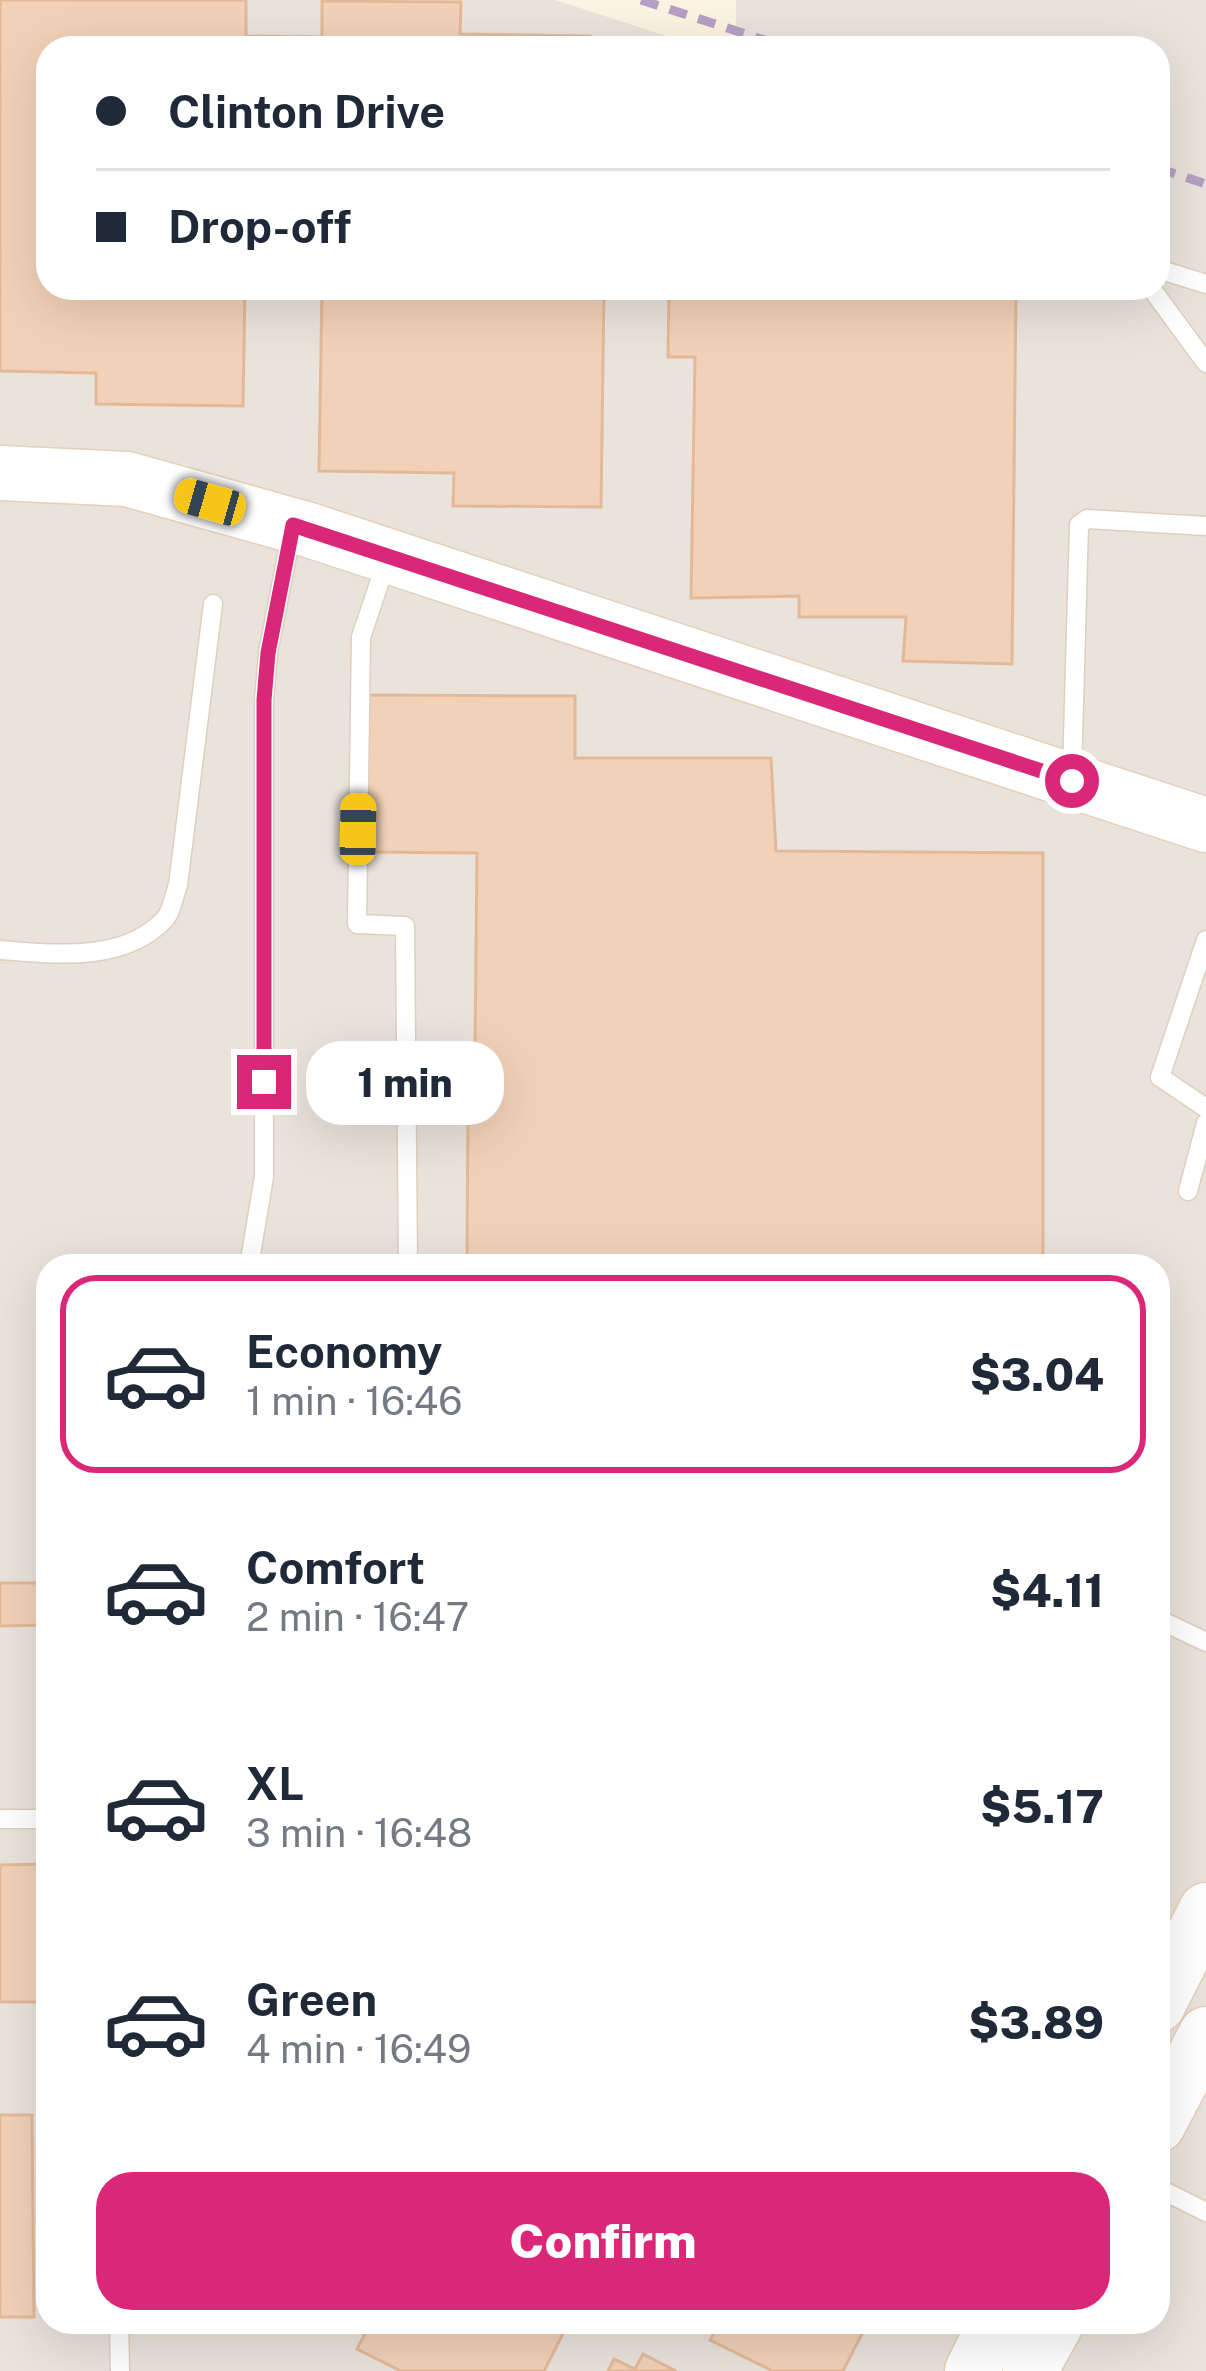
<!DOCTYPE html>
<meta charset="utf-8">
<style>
:root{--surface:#fff;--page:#f6f6f7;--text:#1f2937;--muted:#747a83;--line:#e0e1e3;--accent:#db2777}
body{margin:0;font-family:"Public Sans",sans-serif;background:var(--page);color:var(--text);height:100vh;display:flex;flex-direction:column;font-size:45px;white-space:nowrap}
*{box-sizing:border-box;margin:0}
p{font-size:39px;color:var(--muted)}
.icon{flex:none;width:66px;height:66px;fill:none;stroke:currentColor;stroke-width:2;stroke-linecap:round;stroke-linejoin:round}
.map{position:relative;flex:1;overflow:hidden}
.sheet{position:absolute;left:36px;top:1254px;width:1134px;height:1080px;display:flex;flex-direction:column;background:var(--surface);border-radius:36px;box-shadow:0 12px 48px #0002}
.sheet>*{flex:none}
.guide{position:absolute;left:36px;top:36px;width:1134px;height:264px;border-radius:36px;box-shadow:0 12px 48px #0002;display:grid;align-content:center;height:264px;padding:0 60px;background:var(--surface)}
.end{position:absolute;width:54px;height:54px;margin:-27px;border:15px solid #db2777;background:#fff;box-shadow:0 0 0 6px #fff}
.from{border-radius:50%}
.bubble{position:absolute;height:84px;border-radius:36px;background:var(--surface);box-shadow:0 12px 48px #0002;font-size:39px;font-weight:800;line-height:84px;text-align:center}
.car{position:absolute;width:36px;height:72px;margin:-36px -18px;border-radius:15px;box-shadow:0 0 9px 3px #0007;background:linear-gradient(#f5c518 24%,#345 0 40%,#f5c518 0 76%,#345 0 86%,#f5c518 0)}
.guide b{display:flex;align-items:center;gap:42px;height:114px;font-size:45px}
.guide b+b{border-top:3px solid var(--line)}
.guide i{width:30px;height:30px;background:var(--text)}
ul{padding:21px 0 0;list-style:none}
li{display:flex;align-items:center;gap:36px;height:198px;margin:0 24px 18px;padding:0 36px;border:6px solid transparent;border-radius:36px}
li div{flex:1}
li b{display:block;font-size:45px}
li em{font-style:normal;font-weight:800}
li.active{border-color:var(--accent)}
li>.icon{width:108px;height:108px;stroke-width:1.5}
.primary-button{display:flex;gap:24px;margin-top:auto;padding:24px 60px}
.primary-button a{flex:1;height:138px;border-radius:36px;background:var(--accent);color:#fff;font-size:48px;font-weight:800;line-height:138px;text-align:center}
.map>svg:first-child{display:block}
.industrial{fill:#eae3dc;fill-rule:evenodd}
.building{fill:#f1d1b8;stroke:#e4b998;stroke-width:3}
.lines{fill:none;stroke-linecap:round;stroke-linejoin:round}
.lane-casing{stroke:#e0cfbc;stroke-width:21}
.secondary-casing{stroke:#e5d0ba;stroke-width:57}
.lane{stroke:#fff;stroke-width:18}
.secondary{stroke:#fff;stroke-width:54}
.rail{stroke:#b5a0c4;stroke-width:9;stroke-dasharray:18 12;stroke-linecap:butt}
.route{stroke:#db2777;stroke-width:15}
</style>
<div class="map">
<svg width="1206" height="2371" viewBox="0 0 1206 2371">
<rect width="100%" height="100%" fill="#fcf3e0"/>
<!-- industrial -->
<path class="industrial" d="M 0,0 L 555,0 L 704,48 L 48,48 L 48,288 L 1158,288 L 1158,48 L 736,48 L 736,0 L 1206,0 L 1206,2371 L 0,2371 ZM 48,1266 L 1158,1266 L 1158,2322 L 48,2322 Z"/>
<!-- building -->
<g class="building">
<path d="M 0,0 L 246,0 L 246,36 L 322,37 L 322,1 L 461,2 L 460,34 L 590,36 L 590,48 L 48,48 L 48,288 L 245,288 L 243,406 L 96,404 L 96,373 L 0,371 Z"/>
<path d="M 322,288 L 604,288 L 601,507 L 453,506 L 454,473 L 319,471 Z"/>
<path d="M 669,288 L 1016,288 L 1012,664 L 903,661 L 906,617 L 799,617 L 799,596 L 691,598 L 695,357 L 668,357 Z"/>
<path d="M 365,695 L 575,696 L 575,758 L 771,758 L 776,851 L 1043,853 L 1043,1266 L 467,1266 L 468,1102 L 441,1102 L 442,1049 L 475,1049 L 477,853 L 364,852 Z"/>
<path d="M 0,1583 L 48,1583 L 48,1625 L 0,1626 Z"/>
<path d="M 48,1864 L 48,2002 L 0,2002 L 0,1865 Z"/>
<path d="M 0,2115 L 32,2115 L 34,2317 L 0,2317 Z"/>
<path d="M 371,2322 L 569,2322 L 544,2371 L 401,2371 L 357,2349 Z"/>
<path d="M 720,2322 L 868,2322 L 843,2371 L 773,2371 L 710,2340 Z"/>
<path d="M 643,2354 L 676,2371 L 608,2371 L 614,2359 L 635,2369 Z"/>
</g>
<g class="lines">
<defs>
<g id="lane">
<path d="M 1158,269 L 1206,284"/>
<path d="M 1151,288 L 1206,363"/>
<path d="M 387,560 L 361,637 L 357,924 L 405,926 L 408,1266"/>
<path d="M 1072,774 L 1079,525 L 1087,519 L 1206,526"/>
<path d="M 1206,940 L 1160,1077 L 1206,1108"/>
<path d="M 0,950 C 53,954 123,963 164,920 C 172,912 174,895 178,885 L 213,604"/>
<path d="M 1188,1191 L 1206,1123"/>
<path d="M 249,1266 L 264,1177 L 264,700 L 268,653 L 292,530"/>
<path d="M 1158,1619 L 1206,1642"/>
<path d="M 0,1819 L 48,1819"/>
<path d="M 1158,2188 L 1206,2212"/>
<path d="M 119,2322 L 120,2371"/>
</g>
<g id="secondary">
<path d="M 0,473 L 127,479 L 309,530 L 1206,825"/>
<path d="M 1158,2005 L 1206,1910"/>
<path d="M 1158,2125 L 1206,2034"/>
<path d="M 972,2371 L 996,2322"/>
<path d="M 1030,2371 L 1057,2322"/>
</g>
</defs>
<!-- lane casing -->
<use href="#lane" class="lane-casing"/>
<!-- secondary casing -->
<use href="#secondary" class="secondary-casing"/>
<!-- lane -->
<use href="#lane" class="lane"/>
<!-- secondary -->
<use href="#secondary" class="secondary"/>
<!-- rail -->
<g class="rail">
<path d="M 641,0 L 789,48"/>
<path d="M 1158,168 L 1206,184"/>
</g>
</g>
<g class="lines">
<!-- route -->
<path class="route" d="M 264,1082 L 264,700 L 268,653 L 293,525 L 1072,781"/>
</g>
</svg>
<i class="end from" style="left:1072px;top:781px"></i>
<i class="end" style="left:264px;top:1082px"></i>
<div class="bubble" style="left:306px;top:1041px;width:198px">1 min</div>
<i class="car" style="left:210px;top:502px;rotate:286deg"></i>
<i class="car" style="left:358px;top:829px;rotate:1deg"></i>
<div class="guide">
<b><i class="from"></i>Clinton Drive</b>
<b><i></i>Drop-off</b>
</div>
<section class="sheet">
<ul>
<li class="active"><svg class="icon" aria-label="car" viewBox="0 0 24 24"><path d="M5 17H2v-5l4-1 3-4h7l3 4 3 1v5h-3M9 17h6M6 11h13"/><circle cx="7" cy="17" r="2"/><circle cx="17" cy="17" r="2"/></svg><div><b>Economy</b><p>1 min · 16:46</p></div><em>$3.04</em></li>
<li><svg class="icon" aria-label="car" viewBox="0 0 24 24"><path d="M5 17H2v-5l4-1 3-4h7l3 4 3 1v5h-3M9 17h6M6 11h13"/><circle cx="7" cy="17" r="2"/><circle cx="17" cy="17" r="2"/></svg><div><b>Comfort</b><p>2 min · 16:47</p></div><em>$4.11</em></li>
<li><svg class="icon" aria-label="car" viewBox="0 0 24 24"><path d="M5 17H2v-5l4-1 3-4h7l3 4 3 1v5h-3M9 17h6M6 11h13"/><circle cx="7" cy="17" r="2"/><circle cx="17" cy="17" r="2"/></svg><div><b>XL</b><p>3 min · 16:48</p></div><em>$5.17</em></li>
<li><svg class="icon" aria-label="car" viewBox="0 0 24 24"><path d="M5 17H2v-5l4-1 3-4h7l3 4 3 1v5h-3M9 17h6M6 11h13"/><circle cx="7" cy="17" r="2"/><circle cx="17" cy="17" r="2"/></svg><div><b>Green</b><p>4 min · 16:49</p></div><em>$3.89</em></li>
</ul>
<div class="primary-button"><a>Confirm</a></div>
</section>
</div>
